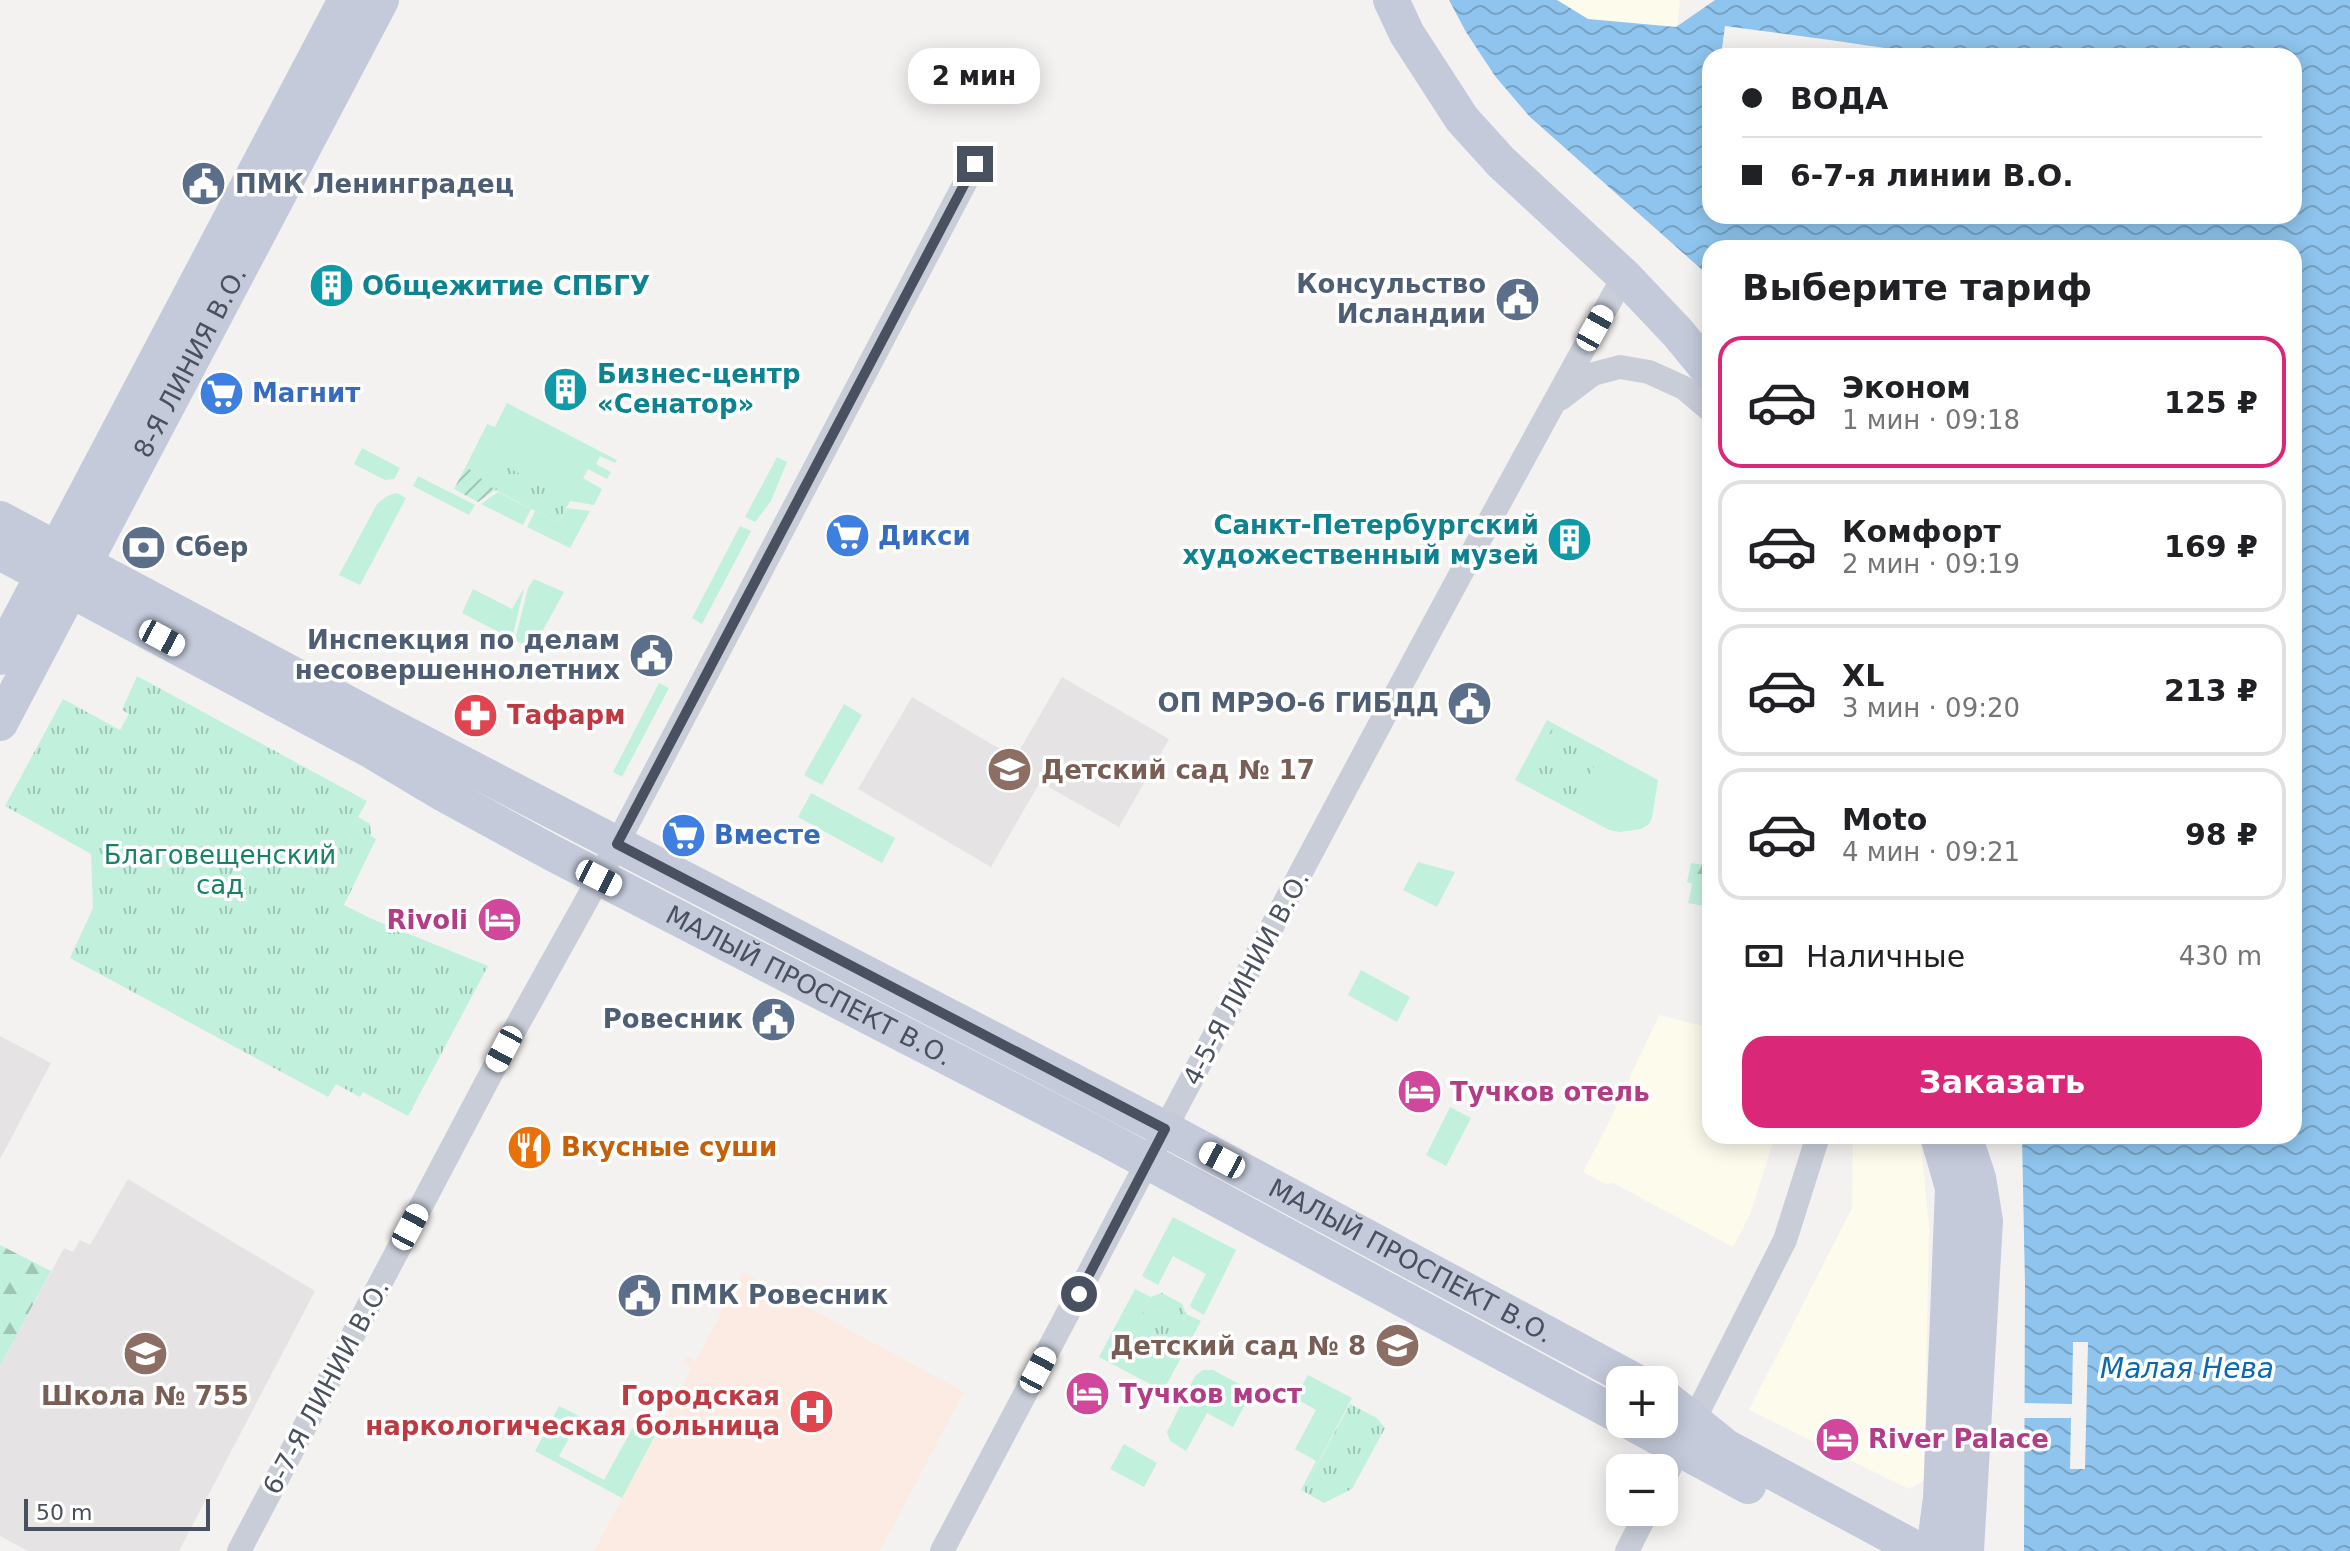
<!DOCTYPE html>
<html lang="ru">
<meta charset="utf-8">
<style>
:root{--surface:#fff;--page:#f6f6f6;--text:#202124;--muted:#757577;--line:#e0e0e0;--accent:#db2777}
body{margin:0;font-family:"DejaVu Sans",sans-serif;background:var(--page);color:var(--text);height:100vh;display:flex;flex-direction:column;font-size:30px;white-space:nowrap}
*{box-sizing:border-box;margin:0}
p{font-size:26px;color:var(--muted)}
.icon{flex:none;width:44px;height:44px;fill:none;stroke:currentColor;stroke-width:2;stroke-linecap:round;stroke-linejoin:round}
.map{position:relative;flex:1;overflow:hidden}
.details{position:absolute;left:1702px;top:240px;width:600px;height:904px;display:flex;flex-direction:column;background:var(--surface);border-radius:24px;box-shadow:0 4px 20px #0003}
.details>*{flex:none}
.hud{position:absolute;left:1702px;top:48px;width:600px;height:176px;border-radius:24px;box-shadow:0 4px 20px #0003;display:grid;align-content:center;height:176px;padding:0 40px;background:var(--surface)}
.fabs{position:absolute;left:1606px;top:1366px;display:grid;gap:16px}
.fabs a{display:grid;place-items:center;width:72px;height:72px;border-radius:16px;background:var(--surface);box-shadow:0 4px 20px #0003;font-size:40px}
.scale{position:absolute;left:24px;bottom:20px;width:186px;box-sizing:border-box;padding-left:8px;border:4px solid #49505f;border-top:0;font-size:22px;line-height:28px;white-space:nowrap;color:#49505f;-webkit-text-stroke:6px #fff;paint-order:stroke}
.end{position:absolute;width:36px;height:36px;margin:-18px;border:10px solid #49505f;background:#fff;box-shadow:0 0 0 4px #fff}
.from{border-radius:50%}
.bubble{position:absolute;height:56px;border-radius:24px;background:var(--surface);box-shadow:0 4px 20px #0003;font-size:26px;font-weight:800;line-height:56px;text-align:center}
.car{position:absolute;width:24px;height:48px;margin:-24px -12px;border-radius:10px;box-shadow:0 0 6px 2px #0007;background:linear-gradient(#fff 24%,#345 0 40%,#fff 0 76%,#345 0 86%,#fff 0)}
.hud b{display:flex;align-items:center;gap:28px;height:76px;font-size:30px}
.hud b+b{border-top:2px solid var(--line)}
.hud i{width:20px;height:20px;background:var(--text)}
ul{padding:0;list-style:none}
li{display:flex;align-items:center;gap:24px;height:132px;margin:0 16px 12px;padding:0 24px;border:4px solid var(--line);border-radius:24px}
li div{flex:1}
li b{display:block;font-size:30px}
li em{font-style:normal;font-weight:800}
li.selected{border-color:var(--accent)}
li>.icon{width:72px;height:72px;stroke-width:1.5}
h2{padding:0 40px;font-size:36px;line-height:96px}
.pay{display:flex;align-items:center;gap:20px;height:88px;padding:0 40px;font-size:30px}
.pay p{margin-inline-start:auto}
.button{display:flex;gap:16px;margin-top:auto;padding:16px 40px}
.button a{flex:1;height:92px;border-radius:24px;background:var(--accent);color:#fff;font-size:32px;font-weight:800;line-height:92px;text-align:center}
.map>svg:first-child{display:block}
.commercial{fill:#fdfbec}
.education{fill:#e5e3e3}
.medical{fill:#fcebe3}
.grass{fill:#c1f0dd}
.forest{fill:url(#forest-firs)}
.park{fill:url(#park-tufts)}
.garden{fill:url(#garden-furrows)}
.water{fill:url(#water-waves);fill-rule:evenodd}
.pier{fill:#f4f2f1}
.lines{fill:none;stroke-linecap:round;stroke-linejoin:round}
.street{stroke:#c8cdd8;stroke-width:24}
.secondary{stroke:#c4cada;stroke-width:36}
.route{stroke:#49505f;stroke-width:10}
.labels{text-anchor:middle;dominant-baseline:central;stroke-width:7;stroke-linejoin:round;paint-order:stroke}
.service-label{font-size:26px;font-weight:bold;fill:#4e5e75;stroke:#fff;text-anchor:end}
.culture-label{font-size:26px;font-weight:bold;fill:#0d838f;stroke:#fff;text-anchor:start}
.street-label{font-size:26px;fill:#49505f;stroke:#fff}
.shop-label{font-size:26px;font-weight:bold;fill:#366cbe;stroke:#fff;text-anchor:start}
.health-label{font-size:26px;font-weight:bold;fill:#be3a42;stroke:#fff;text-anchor:start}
.education-label{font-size:26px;font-weight:bold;fill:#785e54;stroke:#fff;text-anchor:start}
.park-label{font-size:26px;fill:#178364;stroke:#fff}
.hotel-label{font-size:26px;font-weight:bold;fill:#b23c85;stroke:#fff;text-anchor:start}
.food-label{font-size:26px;font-weight:bold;fill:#c56008;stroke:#fff;text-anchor:start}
.water-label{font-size:28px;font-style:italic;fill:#0c69af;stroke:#fff}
</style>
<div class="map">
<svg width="2350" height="1551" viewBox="0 0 2350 1551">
<defs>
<pattern id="forest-firs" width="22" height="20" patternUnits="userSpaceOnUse" patternTransform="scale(2)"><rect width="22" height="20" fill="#c1f0dd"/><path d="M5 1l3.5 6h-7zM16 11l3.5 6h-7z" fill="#9fc5b6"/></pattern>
<pattern id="park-tufts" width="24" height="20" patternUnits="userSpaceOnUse" patternTransform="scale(2)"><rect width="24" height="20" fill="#c1f0dd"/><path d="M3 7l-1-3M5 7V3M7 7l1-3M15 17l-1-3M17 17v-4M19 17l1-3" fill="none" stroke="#9fc5b6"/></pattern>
<pattern id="garden-furrows" width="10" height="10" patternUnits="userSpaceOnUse" patternTransform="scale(2)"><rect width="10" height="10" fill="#c1f0dd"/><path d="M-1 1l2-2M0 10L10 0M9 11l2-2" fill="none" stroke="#9fc5b6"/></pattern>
<pattern id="water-waves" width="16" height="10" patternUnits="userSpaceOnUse" patternTransform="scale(2)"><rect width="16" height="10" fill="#8ec4ed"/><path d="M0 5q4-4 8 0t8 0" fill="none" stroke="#76a2c3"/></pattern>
</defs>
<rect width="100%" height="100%" fill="#f4f2f1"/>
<!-- commercial -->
<g class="commercial">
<path d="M 1557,0 L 1680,0 L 1677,27 L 1588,19 Z"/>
<path d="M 1659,1015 L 1710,1028 L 1710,1136 L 1775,1136 L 1750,1215 L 1733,1247 L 1613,1183 L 1605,1184 L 1583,1172 L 1610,1120 Z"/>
<path d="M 1853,1136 L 1918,1136 L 1921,1145 L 1929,1228 L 1924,1480 L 1909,1489 L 1749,1410 L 1852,1208 Z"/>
</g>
<!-- education -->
<g class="education">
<path d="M 1062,677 L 1169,739 L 1119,827 L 1040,782 L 991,867 L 858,789 L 912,697 L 1015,758 Z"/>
<path d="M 0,1036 L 51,1063 L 0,1159 Z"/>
<path d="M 128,1179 L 315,1291 L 179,1551 L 28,1551 L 0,1536 L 0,1366 L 64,1248 L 73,1252 L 80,1240 L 90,1245 Z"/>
</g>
<!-- medical -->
<path class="medical" d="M 743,1272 L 964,1392 L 880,1551 L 594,1551 L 692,1368 L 683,1363 L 687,1356 L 696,1360 Z"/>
<!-- grass -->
<g class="grass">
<path d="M 507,403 L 617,460 L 615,463 L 600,456 L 596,464 L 611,472 L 607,479 L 588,469 L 583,478 L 602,489 L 594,505 L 570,501 L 507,468 L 495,490 L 466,466 L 487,424 L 495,427 Z"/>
<path d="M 362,448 L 400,468 L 394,479 L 385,480 L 354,464 Z"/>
<path d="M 777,457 L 787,462 L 771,501 L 755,522 L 745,517 Z"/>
<path d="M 418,476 L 475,505 L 469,515 L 413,486 Z"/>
<path d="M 498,492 L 531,509 L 523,525 L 481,504 Z"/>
<path d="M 397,493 L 406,498 L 360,585 L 339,575 L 377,504 L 387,496 Z"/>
<path d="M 567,508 L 590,511 L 570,548 L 527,527 L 535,511 L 558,523 Z"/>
<path d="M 740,526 L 751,531 L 702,624 L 692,618 Z"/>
<path d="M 534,579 L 564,592 L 532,650 L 515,640 L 528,588 Z"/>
<path d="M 524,588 L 512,639 L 462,613 L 473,589 L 512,609 Z"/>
<path d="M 659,683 L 669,688 L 622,777 L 613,772 Z"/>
<path d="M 844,704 L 862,715 L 822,785 L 804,775 Z"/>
<path d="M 1547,720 L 1658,780 L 1652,818 L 1649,824 L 1641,829 L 1619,832 L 1609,830 L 1515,780 Z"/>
<path d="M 811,793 L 895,838 L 882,863 L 798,817 Z"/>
<path d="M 1418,862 L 1455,872 L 1437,907 L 1403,890 Z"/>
<path d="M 1361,970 L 1410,997 L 1397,1022 L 1348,995 Z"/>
<path d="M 1450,1107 L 1471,1118 L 1446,1166 L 1426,1155 Z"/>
<path d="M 1173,1217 L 1236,1250 L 1204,1315 L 1192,1308 L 1190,1305 L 1206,1274 L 1173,1256 L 1158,1285 L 1142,1276 Z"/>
<path d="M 1135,1289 L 1151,1297 L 1137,1325 L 1171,1343 L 1186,1314 L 1201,1321 L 1163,1391 L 1099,1357 Z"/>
<path d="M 1203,1370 L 1213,1370 L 1252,1391 L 1233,1427 L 1207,1413 L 1186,1451 L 1170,1441 L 1167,1432 L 1195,1376 Z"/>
<path d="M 1308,1375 L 1352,1398 L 1303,1491 L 1301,1490 L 1316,1461 L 1295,1449 L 1316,1410 L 1295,1398 Z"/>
<path d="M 559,1406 L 581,1417 L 559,1456 L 604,1480 L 637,1420 L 658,1430 L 622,1498 L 535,1451 Z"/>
<path d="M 1124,1444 L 1157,1463 L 1144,1487 L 1110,1469 Z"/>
</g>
<!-- forest -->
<g class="forest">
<path d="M 1691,863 L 1710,866 L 1710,907 L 1688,903 L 1692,884 L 1687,882 Z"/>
<path d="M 0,1245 L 51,1271 L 0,1366 Z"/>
</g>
<!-- park -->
<g class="park">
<path d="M 507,467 L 570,501 L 558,523 L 495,490 Z"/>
<path d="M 137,676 L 367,801 L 358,817 L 370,824 L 371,836 L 376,839 L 344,905 L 372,919 L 488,966 L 408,1116 L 363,1092 L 360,1097 L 336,1084 L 328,1097 L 70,958 L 93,908 L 91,854 L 5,806 L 63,699 L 120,730 L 129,714 L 122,710 Z"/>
<path d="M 1552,729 L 1600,755 L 1574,803 L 1526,776 Z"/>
<path d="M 1162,1293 L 1182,1304 L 1186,1314 L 1171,1343 L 1137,1325 L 1151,1297 Z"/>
<path d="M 1350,1404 L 1377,1418 L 1385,1428 L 1352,1489 L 1324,1503 L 1303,1491 Z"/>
</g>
<!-- garden -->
<path class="garden" d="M 466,466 L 495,490 L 478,502 L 454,489 Z"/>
<!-- water -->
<path class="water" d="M 1449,0 L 1557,0 L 1588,19 L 1676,27 L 1715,0 L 2350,0 L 2350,1551 L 2024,1551 L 2025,1285 L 2022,1136 L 2294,1136 L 2294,248 L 1710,248 L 1710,277 L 1529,116 L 1495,76 L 1466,32 ZM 1710,56 L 2294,56 L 2294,216 L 1710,216 Z"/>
<!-- pier -->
<g class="pier">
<path d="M 1725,26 L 1830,40 L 1939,56 L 1721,56 Z"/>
<path d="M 2073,1342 L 2088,1342 L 2085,1469 L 2070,1469 L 2071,1418 L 2024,1418 L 2024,1403 L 2072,1404 Z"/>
</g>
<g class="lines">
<!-- street -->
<g class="street">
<path d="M 1560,399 L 1593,374 L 1620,367 L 1649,372 L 1684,388 L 1710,410"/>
<path d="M 1664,1479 L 1785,1240 L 1818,1136"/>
<path d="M 239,1551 L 504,1049 L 599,878 L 975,164"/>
<path d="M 942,1551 C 1168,1125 1390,697 1624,276"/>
<path d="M 1627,1551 L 1647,1512"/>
</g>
<!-- secondary -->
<g class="secondary">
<path d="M 1391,0 L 1407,34 L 1462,119 L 1501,162 L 1624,276 L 1678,333 L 1710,372"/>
<path id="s1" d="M 0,519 L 384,723 L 1165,1129 L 1633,1380"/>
<path id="s2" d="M 0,552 L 372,751 L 444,794 L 554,854 L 1106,1139 L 1620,1416"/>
<path d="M 0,657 L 346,0"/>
<path id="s3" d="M 0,723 L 381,0"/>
<path d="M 1964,1136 L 1978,1178 L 1985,1221 L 1966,1551"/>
<path d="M 1664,1397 L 1726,1447 L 1920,1551"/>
<path d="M 1634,1424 L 1748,1486"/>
<path d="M 1934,1551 L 1941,1498 L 1953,1188 L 1938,1136"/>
</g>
</g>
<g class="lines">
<!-- route -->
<path class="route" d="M 975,164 L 617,844 L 1165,1129 L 1079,1294"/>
</g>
<!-- icons -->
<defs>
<symbol id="civic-disc" viewBox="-11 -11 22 22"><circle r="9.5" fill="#5c6f8a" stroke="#fff"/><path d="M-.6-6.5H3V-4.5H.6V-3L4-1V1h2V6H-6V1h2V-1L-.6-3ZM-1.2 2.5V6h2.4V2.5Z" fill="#fff"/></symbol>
<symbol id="building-disc" viewBox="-11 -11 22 22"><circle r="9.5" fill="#0f9aa8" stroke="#fff"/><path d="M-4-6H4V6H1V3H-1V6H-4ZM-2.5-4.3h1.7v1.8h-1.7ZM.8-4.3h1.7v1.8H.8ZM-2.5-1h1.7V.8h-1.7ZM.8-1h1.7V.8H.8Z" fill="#fff"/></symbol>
<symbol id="supermarket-disc" viewBox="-11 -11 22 22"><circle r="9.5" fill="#3f7fe0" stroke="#fff"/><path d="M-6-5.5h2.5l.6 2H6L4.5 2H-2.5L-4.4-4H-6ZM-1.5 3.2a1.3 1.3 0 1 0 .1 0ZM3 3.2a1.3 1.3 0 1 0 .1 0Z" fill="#fff"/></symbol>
<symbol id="bank-disc" viewBox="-11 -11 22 22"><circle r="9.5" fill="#5c6f8a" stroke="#fff"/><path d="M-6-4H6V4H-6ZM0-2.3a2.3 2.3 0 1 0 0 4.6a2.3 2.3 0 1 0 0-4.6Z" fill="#fff"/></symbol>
<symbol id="pharmacy-disc" viewBox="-11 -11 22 22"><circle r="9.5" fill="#e0444e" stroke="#fff"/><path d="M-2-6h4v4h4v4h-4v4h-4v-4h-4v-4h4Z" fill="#fff"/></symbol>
<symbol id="school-disc" viewBox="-11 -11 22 22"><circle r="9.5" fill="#8d6e63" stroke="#fff"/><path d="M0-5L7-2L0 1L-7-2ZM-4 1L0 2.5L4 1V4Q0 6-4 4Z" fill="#fff"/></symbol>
<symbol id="hotel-disc" viewBox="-11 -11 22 22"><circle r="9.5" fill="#d1479c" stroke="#fff"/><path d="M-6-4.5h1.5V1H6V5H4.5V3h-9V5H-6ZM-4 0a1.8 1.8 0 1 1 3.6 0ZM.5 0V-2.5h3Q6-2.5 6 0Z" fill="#fff"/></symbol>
<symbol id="restaurant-disc" viewBox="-11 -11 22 22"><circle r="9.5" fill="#e8710a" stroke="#fff"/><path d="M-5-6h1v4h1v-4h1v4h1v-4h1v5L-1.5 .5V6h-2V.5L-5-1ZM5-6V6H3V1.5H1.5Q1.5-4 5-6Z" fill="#fff"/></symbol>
<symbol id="hospital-disc" viewBox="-11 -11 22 22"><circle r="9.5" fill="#e0444e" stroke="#fff"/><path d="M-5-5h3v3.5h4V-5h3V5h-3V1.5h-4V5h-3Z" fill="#fff"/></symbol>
</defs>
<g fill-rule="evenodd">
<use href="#civic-disc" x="178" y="158" width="51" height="51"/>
<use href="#building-disc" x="306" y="260" width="51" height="51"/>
<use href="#civic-disc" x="1492" y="274" width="51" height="51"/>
<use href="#building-disc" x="540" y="364" width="51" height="51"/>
<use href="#supermarket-disc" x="196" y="368" width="51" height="51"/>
<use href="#supermarket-disc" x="822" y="510" width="51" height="51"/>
<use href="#building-disc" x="1544" y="514" width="51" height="51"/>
<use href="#bank-disc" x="118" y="522" width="51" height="51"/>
<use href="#civic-disc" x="626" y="630" width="51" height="51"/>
<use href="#civic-disc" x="1444" y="678" width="51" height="51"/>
<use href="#pharmacy-disc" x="450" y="690" width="51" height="51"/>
<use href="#school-disc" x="984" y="744" width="51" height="51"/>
<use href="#supermarket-disc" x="658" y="810" width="51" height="51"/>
<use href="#hotel-disc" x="474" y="894" width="51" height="51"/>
<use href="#civic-disc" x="748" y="994" width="51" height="51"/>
<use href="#hotel-disc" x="1394" y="1066" width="51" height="51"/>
<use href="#restaurant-disc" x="504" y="1122" width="51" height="51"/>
<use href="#civic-disc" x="614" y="1270" width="51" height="51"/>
<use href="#school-disc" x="1372" y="1320" width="51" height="51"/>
<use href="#school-disc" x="120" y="1328" width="51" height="51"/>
<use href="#hotel-disc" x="1062" y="1368" width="51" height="51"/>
<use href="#hospital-disc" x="786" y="1386" width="51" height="51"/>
<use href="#hotel-disc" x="1812" y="1414" width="51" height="51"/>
</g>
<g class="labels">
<!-- service labels -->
<g class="service-label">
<text x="235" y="184" text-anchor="start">ПМК Ленинградец</text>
<text x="1486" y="284">Консульство<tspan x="1486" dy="30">Исландии</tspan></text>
<text x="175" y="547" text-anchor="start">Сбер</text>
<text x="620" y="640">Инспекция по делам<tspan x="620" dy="30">несовершеннолетних</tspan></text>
<text x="1439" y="703">ОП МРЭО-6 ГИБДД</text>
<text x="743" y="1019">Ровесник</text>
<text x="670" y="1295" text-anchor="start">ПМК Ровесник</text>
</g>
<!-- culture labels -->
<g class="culture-label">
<text x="362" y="286">Общежитие СПБГУ</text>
<text x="597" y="374">Бизнес-центр<tspan x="597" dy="30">«Сенатор»</tspan></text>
<text x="1539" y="525" text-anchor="end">Санкт-Петербургский<tspan x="1539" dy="30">художественный музей</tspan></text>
</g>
<!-- street labels -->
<g class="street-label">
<text stroke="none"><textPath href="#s3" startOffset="408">8-Я ЛИНИЯ В.О.</textPath></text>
<text transform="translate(1246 978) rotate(-62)">4-5-Я ЛИНИИ В.О.</text>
<text stroke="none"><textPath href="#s2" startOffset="918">МАЛЫЙ ПРОСПЕКТ В.О.</textPath></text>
<text stroke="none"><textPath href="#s1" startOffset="1594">МАЛЫЙ ПРОСПЕКТ В.О.</textPath></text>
<text transform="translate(326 1387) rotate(-62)">6-7-Я ЛИНИИ В.О.</text>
</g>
<!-- shop labels -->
<g class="shop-label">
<text x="252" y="393">Магнит</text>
<text x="878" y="536">Дикси</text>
<text x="714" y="835">Вместе</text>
</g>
<!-- health labels -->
<g class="health-label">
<text x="507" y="715">Тафарм</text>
<text x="780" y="1396" text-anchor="end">Городская<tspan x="780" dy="30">наркологическая больница</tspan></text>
</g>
<!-- education labels -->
<g class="education-label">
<text x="1041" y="770">Детский сад № 17</text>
<text x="1366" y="1346" text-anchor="end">Детский сад № 8</text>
<text x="145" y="1396" text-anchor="middle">Школа № 755</text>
</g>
<!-- park labels -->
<g class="park-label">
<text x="220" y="855">Благовещенский<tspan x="220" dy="30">сад</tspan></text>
</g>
<!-- hotel labels -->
<g class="hotel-label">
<text x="468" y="920" text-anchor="end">Rivoli</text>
<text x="1450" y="1092">Тучков отель</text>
<text x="1119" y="1394">Тучков мост</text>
<text x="1868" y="1439">River Palace</text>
</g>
<!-- food labels -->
<g class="food-label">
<text x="561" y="1147">Вкусные суши</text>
</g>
<!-- water labels -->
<g class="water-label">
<text x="2187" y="1368">Малая Нева</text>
</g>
</g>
</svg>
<div class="fabs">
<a>+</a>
<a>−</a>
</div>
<div class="scale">50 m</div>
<i class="end from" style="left:1079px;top:1294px"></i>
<i class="end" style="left:975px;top:164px"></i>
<div class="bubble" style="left:908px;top:48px;width:132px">2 мин</div>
<i class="car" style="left:1595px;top:328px;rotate:29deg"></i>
<i class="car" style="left:162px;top:638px;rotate:118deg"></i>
<i class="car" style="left:599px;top:878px;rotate:117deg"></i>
<i class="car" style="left:504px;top:1049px;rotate:208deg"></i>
<i class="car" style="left:1222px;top:1160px;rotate:298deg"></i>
<i class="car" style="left:410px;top:1227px;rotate:28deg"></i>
<i class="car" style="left:1038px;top:1370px;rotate:28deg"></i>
<div class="hud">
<b><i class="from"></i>ВОДА</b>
<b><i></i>6-7-я линии В.О.</b>
</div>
<section class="details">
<h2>Выберите тариф</h2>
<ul>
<li class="selected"><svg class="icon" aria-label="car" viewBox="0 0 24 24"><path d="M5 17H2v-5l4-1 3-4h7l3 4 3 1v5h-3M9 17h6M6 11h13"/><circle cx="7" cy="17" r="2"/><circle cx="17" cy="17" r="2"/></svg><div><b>Эконом</b><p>1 мин · 09:18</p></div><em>125 ₽</em></li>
<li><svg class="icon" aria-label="car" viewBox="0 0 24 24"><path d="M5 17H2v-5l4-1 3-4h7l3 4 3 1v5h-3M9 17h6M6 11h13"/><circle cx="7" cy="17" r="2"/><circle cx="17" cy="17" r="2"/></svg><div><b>Комфорт</b><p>2 мин · 09:19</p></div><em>169 ₽</em></li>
<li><svg class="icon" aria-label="car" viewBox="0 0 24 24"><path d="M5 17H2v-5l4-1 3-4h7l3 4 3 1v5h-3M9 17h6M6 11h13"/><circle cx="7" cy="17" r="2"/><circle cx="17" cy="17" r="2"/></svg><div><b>XL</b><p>3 мин · 09:20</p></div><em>213 ₽</em></li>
<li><svg class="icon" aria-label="car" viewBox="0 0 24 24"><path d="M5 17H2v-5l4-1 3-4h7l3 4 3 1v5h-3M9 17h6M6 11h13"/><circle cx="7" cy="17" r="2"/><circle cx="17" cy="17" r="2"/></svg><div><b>Moto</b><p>4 мин · 09:21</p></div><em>98 ₽</em></li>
</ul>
<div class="pay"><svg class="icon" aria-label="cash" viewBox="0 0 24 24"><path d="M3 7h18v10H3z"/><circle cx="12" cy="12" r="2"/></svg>Наличные<p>430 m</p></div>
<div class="button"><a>Заказать</a></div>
</section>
</div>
